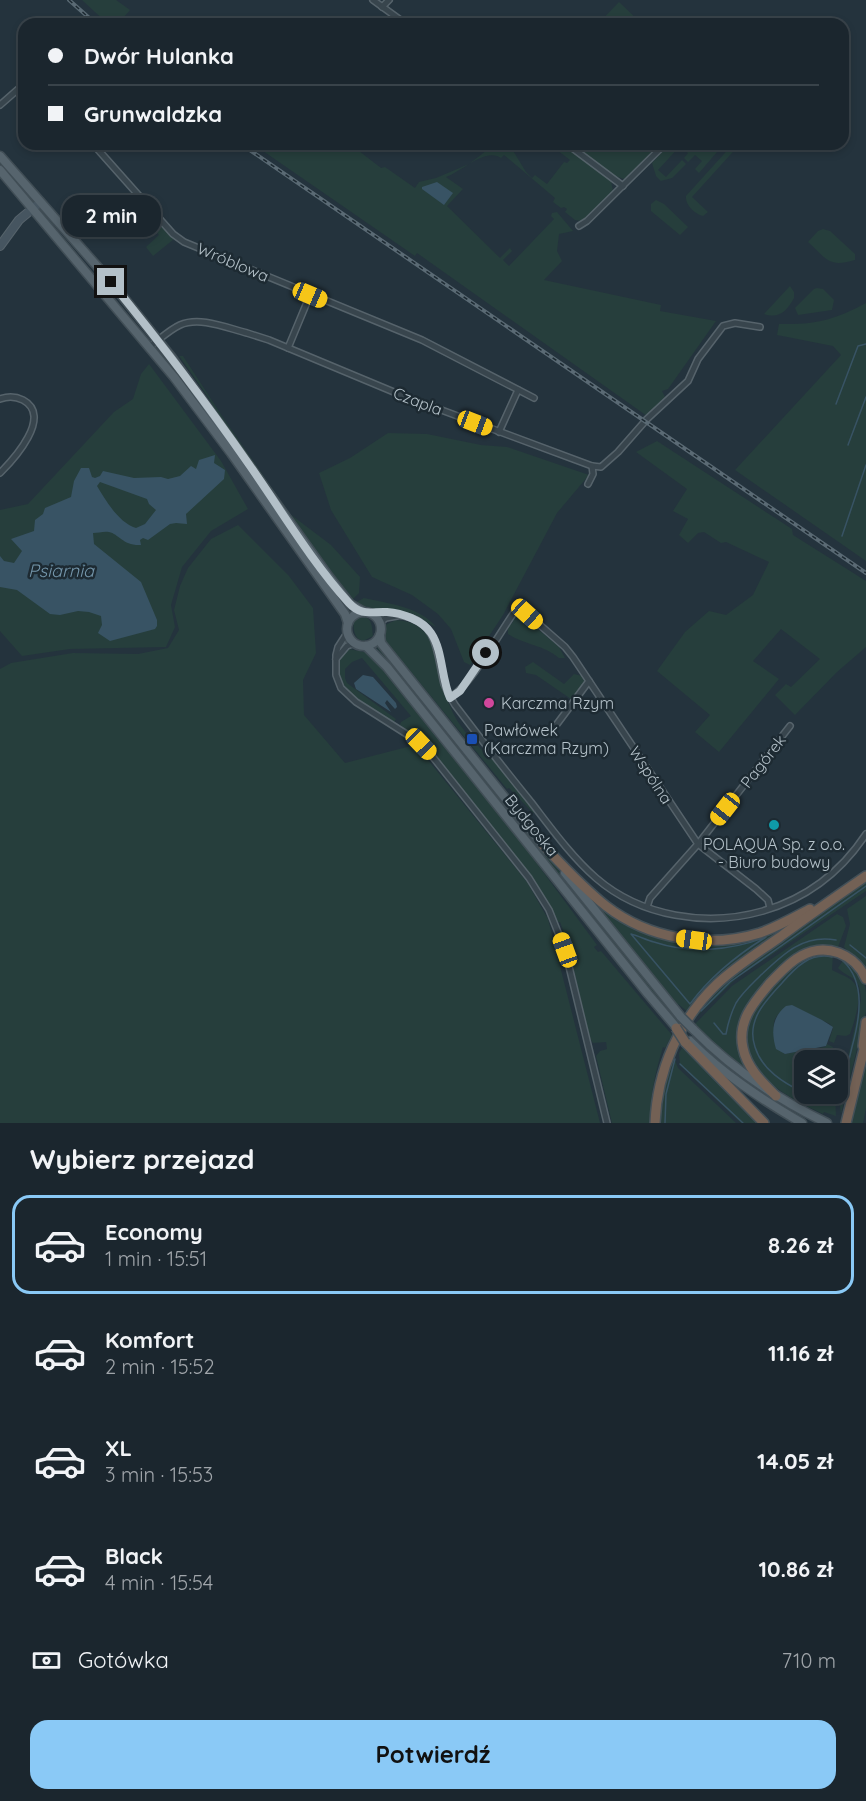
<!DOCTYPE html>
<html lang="pl">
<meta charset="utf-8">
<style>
:root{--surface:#1b262e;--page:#242e36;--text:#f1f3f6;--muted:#a0a5aa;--line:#39434a;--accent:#8ac9f6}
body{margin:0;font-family:Quicksand,sans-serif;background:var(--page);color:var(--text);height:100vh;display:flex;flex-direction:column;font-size:22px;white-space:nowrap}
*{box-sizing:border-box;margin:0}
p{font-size:20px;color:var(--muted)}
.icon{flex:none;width:33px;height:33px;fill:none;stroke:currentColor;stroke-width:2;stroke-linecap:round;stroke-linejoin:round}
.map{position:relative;height:1123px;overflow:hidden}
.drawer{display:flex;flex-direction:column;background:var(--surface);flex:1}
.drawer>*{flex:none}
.banner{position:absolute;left:18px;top:18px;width:831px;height:132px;border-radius:18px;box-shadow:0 3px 9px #0003,0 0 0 2px var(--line);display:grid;align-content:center;height:132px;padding:0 30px;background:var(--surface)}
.tools{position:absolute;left:794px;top:1050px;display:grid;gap:12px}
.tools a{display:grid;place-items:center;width:54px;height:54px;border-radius:12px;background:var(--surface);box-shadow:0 3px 9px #0003,0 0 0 2px var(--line);font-size:30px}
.end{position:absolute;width:27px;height:27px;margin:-14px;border:8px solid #b3c0c8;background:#111;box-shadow:0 0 0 3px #111}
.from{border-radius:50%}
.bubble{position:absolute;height:42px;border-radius:18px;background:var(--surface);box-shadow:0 3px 9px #0003,0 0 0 2px var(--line);font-size:20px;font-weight:700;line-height:42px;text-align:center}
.car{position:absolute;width:18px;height:36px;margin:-18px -9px;border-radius:8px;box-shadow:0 0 4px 2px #0007;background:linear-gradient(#f5c518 24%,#345 0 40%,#f5c518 0 76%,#345 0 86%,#f5c518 0)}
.banner b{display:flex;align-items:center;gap:21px;height:57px;font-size:22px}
.banner b+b{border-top:2px solid var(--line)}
.banner i{width:15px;height:15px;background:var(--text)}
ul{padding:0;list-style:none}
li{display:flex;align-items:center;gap:18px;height:99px;margin:0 12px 9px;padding:0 18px;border:3px solid transparent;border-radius:18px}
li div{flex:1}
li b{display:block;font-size:22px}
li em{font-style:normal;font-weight:700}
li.selected{border-color:var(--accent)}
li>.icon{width:54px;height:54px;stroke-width:1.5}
h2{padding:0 30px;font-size:27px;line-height:72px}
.pay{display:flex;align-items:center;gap:15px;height:66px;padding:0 30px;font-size:22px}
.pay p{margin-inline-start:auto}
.primary-button{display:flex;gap:12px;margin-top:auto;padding:12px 30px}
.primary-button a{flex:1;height:69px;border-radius:18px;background:var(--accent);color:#111;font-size:24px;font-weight:700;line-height:69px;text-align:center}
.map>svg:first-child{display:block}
.green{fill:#263e3c}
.water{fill:#385364;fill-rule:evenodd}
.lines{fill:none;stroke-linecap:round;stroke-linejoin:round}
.stream{stroke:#385364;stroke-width:1.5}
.street-casing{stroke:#56636b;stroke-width:8}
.secondary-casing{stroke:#56636b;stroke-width:10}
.primary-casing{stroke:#414e56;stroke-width:11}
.highway-casing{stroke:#435058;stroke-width:12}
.street{stroke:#38454d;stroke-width:5}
.secondary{stroke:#465560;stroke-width:8}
.primary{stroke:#56646d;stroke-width:8}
.highway{stroke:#736155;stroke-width:9}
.rail-casing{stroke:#5a6a74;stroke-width:4}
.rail{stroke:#1d2a32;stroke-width:1.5;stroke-dasharray:4.5;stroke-linecap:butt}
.primary-bridge-casing{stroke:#414e56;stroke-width:11;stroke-linecap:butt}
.highway-bridge-casing{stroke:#435058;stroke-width:12;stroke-linecap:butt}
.primary-bridge{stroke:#56646d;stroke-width:8}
.highway-bridge{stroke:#736155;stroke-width:9}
.route{stroke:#b3c0c8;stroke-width:8}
.hotel-dot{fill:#d1479c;stroke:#1d2a32;stroke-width:2}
.transit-dot{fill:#1a4fb4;stroke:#1d2a32;stroke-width:2}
.culture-dot{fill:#0f9aa8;stroke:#1d2a32;stroke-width:2}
.labels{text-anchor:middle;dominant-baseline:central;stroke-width:5;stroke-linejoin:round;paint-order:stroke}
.street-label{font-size:16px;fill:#b3c0c8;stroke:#1d2a32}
.poi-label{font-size:16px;fill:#b3c0c8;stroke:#1d2a32;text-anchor:start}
.water-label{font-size:18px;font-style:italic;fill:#7496ab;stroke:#1d2a32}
</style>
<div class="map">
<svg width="866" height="1123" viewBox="0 0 866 1123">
<rect width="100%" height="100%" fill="#24333d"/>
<!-- green -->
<g class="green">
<path d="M 82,0 L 116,0 L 130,10 L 118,24 L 108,24 Z"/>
<path d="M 619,2 L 642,24 L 598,24 Z"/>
<path d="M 253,144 L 350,144 L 381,168 L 385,167 L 415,188 L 419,182 L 436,178 L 469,164 L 495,144 L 509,144 L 526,172 L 532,178 L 535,175 L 547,184 L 564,162 L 567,163 L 570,160 L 549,144 L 561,144 L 611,181 L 613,191 L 582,221 L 575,220 L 565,212 L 567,209 L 564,207 L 561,208 L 553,202 L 555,198 L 504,155 L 501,158 C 486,147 462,171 446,177 L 463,189 L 447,206 L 500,258 L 510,248 L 512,251 L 503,260 L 509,266 L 554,219 L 551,216 L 552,213 L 557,212 L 573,231 L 559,234 L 557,251 L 562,261 L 544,280 L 661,305 L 660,311 L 716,321 L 668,389 L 662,391 L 665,397 L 647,416 L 417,253 L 415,256 Z"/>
<path d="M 572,144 L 658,144 L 638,168 L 624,179 L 612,175 Z"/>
<path d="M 670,144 L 710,144 L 717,152 L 699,173 L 695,169 L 702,161 L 695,155 L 688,162 L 684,158 L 688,153 L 680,146 L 658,170 L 666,177 L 682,160 L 686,164 L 672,178 L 661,181 L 656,176 L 652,163 Z"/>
<path d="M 733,144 L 740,144 L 692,197 L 708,212 L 703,216 C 695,214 685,205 686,196 Z"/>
<path d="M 656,200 L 664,204 L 688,227 L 680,235 L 651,211 L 651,204 Z"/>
<path d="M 148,209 L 174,239 L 153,256 L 146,247 L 159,235 L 144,218 L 143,215 Z"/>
<path d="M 823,229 L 830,231 L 855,254 L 855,260 C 828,268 827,259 808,242 L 818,231 Z"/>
<path d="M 790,286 L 794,292 L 794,298 C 787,311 779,319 764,314 Z"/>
<path d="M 817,288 L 823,289 L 834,300 L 832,310 L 798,315 L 795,308 L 814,289 Z"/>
<path d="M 866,303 L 866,561 L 735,470 L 841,355 L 833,346 L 777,335 L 779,324 C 816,325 834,320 866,303 Z"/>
<path d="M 179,356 L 183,356 L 222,416 L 290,514 L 331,545 L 360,577 L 359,593 L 352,600 L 218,416 L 208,397 Z"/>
<path d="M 149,364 L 221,461 L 248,509 L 211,531 L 182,567 L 171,605 L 175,627 L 166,647 L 70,649 L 22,656 L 0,631 L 0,510 L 28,504 L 114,412 L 133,399 L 141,374 Z"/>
<path d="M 388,433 L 427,434 L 481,445 L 507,447 L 589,475 L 557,513 L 503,615 L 470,665 L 464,662 L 451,629 L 438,614 L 412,595 L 372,577 L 331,510 L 319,473 L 350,458 Z"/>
<path d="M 657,441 L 792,529 L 793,535 L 866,581 L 866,647 L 837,672 L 795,715 L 775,695 L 786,684 L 791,687 L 820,659 L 781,629 L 753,661 L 779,679 L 719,752 L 695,732 L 710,715 L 657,671 L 685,632 L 709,611 L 726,615 L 753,595 L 769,562 L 726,542 L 721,543 L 704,532 L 698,533 L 688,543 L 679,535 L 688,519 L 673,511 L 687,489 L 636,452 Z"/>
<path d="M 238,525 L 289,576 L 313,608 L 316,653 L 303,680 L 304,715 L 345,763 L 411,746 L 428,760 L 527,882 L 548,919 L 600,1123 L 0,1123 L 0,669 L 11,663 L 73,653 L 138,654 L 168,648 L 179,630 L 174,610 L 180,586 L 188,568 L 211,539 Z"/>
<path d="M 364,598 C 389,604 419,606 436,627 L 408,613 L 392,609 L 376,610 L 355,603 Z"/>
<path d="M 520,614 L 559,647 L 565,658 L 559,658 C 544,645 525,645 508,634 L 508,627 L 513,622 L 514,617 Z"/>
<path d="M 363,616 C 373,619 372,628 373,636 L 363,641 C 353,638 354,629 353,620 L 357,617 Z"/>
<path d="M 396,620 C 434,622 433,651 440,681 C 442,689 447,699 450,706 C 457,726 475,743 490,758 L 491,757 L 535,812 L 533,813 L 509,788 L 507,789 L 383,638 L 385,625 Z"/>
<path d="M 378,646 L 674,1014 L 678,1023 L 649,989 L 377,648 Z"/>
<path d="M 349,649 L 369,653 L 524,846 L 597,945 L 594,947 L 598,952 L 601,951 L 672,1035 L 665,1048 L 663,1047 C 655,1073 650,1097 650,1123 L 612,1123 L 596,1056 L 600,1051 L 607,1049 L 606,1042 L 593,1043 L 590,1039 L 567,940 L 560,922 L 558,922 C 541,886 515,856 490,824 C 462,788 436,753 400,725 L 401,722 L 411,716 L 362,658 L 352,662 L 345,669 L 345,678 L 347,683 L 396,719 L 394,722 C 374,709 334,693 339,664 C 340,657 343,652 349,649 Z"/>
<path d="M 533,662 L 564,684 L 574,674 L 582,676 L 585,683 L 573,699 L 571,699 L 536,675 L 526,673 L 525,667 Z"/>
<path d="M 866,881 L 866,891 L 737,978 L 694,1019 L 724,983 Z"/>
<path d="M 588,896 L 607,912 L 652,935 L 754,939 L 776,933 L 728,969 L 688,1012 L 678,1004 L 676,1004 Z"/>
<path d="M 866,896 L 866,970 L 844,947 L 850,924 L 847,909 Z"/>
<path d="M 837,914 L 843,917 L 846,926 L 838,947 L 814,948 L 746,1009 L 746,1066 L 743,1069 L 715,1045 L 695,1024 L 732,986 Z"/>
<path d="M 814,954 L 833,954 L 832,970 C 837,973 844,975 850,979 C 866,990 855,1019 850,1034 L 846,1036 L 837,1035 L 834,1043 L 829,1041 L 833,1028 L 830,1024 L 792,1006 C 763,1018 775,1032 784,1054 L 825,1047 L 827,1044 L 833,1047 L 832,1052 L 842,1053 L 837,1087 L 837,1060 L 804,1060 L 804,1094 L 835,1094 L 836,1116 L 824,1112 L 823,1114 C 774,1091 717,1058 762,999 C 777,980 793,965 814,954 Z"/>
<path d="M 844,959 L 850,962 L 864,982 L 866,992 L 866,1012 L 841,1114 L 839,1097 L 861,1000 C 860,974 851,981 838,968 Z"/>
<path d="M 682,1048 L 707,1069 L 760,1123 L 741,1123 L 680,1065 L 679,1053 Z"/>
<path d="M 674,1057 L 678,1068 L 736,1123 L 660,1123 L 663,1092 Z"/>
<path d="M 866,1057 L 866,1108 L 863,1123 L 850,1123 Z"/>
</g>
<!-- water -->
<g class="water">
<path d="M 437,182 L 453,193 L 444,205 L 422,189 L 422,187 Z"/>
<path d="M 215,455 L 214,463 L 225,470 L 224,479 L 186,514 L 187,524 L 176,523 L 170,524 L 148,540 L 143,538 L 140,540 L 141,545 C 123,546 119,534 109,532 C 104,531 98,533 93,533 L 94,544 L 141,582 L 157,620 L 157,626 L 155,629 L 110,641 L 98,633 L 102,625 L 101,616 L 89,612 L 78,611 L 60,615 L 50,614 L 17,590 L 0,587 L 0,556 L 4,561 L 14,563 L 22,551 L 11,539 L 34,531 L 35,520 L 43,514 L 45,508 L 71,497 L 74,481 L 81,468 L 89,468 L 92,477 L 95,478 L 100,476 L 103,471 L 134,478 L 161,477 L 168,479 L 180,476 L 191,466 L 196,469 L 199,460 ZM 100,482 L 147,499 L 149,504 L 156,510 L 145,524 L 136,528 C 119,523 106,501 97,486 Z"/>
<path d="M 363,675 L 373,677 L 396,703 L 397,707 L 395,709 L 387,700 L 385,703 L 391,712 L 356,689 L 354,683 Z"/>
<path d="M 792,1005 L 822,1020 L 833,1027 L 826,1046 L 785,1054 L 776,1049 C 771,1032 772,1017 786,1006 Z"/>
</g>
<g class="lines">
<!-- stream -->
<g class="stream">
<path d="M 836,404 L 858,346 L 866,344"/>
<path d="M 848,445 L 866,397"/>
<path d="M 842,536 L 866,465"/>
<path d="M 631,934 C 639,936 646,940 654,942 C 690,954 730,951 766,937 C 737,955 710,977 690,1004 Z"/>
<path d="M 850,945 L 866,958"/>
<path d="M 701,1011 L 730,982 L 866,886"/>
<path d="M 714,1023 L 723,1034 L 726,1034 C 728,1023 731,1013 736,1003 C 742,993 752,984 760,976 C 783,954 803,934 836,940"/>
<path d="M 680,1064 L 743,1123"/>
<path d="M 804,1093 C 784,1083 762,1070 755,1047 C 746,1021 765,1001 782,983 C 795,968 810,952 832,957"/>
<path d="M 805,1094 L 821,1100"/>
<path d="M 840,1097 C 844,1080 848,1064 852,1047 C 860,1018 866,982 843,961"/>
<path d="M 665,1123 L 666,1094 L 675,1059"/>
</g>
<defs>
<g id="street">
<path d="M 373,0 L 406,24"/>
<path d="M 382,7 L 389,0"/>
<path d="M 0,105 L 24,84"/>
<path d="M 93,144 L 173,234 L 184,242 L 422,340 L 534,398"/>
<path d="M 567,144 L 623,186"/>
<path d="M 579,226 L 587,221 L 665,144"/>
<path d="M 149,347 C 159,340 169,330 180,325 C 200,316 227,328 247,333 L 269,340 L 401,395 L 592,466 L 601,467 L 618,452 L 647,419 L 688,381 L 698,359 L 723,326 L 735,323 L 760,327"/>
<path d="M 288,348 L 310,295"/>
<path d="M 0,399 C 8,396 15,396 23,400 C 53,416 14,459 0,473"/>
<path d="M 499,432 L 518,390"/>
<path d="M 588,484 L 593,474 L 592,466"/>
<path d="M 371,614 C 384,613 392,614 404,616 C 439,622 437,657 444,684 C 447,692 451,699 455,705 C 480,738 505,770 531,802 C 551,828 571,856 596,878 C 641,917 707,927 763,911 C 807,898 841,872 866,834"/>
<path d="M 379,623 L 386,618 L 397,616"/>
<path d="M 347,633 L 338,647 L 336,655 L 336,675 L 341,688 L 356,702 L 408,735 L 432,756 L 529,878 L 549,910 L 565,950 L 607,1123"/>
<path d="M 336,659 L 347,646 L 355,643"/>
<path d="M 450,697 C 469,688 499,634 513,614 L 517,605 L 565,647 L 573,657 L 698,844 L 756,889 L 768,900 L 770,908"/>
<path d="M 554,728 L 589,681"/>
<path d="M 647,907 L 650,898 L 698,844 L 790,726"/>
</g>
<path id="secondary" d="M 0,246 L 19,220 L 37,205"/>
<g id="primary">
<path d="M 0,156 L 111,282 L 172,358 L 329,577 L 350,604 L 364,612"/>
<path d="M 0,170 L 174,377 L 231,453 L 345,614 L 348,623"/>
<circle cx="364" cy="629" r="17"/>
<path d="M 380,635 L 381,643 L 546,849"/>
<path d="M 366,646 L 387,667 L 648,994 L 676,1027"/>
<path d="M 565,873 L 681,1017"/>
<path d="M 693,1029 C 732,1069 777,1099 827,1123"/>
<path d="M 690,1041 C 723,1074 761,1099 802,1123"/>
</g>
<g id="highway">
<path d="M 543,845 C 563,866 583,888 606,906 C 649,939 708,949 760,933 C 777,927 793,918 810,909"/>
<path d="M 685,1042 L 764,1123"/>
<path d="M 863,1046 L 866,1022"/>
<path d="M 776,1096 C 762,1082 747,1068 743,1048 C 737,1021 754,1002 770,983 C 780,973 789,962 801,956 C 826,942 855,954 866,979"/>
<path d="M 655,1123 C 657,1071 679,1020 717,984 C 736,966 759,952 780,937 C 808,916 837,896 866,876"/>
<path d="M 846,1123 L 866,1041"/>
</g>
</defs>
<!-- street casing -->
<use href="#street" class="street-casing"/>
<!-- secondary casing -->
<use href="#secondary" class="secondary-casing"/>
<!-- primary casing -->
<use href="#primary" class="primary-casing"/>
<!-- highway casing -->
<use href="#highway" class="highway-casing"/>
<!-- street -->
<use href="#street" class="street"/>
<!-- secondary -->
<use href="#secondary" class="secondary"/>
<!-- primary -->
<use href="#primary" class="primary"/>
<!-- highway -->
<use href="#highway" class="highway"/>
<defs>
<g id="rail">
<path d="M 69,0 L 96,24"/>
<path d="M 241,144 L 866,573"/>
</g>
</defs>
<!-- rail casing -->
<use href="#rail" class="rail-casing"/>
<!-- rail -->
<use href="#rail" class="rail"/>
<defs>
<path id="primary-bridge" d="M 681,1017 L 693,1029"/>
<path id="highway-bridge" d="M 676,1028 L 685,1042"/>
</defs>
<!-- primary-bridge casing -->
<use href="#primary-bridge" class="primary-bridge-casing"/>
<!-- highway-bridge casing -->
<use href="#highway-bridge" class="highway-bridge-casing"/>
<!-- primary-bridge -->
<use href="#primary-bridge" class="primary-bridge"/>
<!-- highway-bridge -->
<use href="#highway-bridge" class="highway-bridge"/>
</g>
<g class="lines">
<!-- route -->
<path class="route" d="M 111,282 C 159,341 205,401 248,463 C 281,510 311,561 349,603 C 362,617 372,611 387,612 C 402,613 422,620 431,633 C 443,651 441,677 450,698 L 460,691 L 486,653"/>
</g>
<!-- markers -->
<circle class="hotel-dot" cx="489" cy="703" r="6"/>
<rect class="transit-dot" x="466" y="733" width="12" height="12" rx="3"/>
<circle class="culture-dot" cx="774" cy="825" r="6"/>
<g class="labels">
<!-- street labels -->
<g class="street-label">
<text transform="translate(233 262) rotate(23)">Wróblowa</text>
<text transform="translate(418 401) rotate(21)">Czapla</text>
<text transform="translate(763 761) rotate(-52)">Pagórek</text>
<text transform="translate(651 775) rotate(57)">Wspólna</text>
<text transform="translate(532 825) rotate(51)">Bydgoska</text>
</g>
<!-- poi labels -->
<g class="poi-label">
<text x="501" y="703">Karczma Rzym</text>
<text x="484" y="730">Pawłówek<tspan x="484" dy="18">(Karczma Rzym)</tspan></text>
<text x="774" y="844" text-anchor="middle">POLAQUA Sp. z o.o.<tspan x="774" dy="18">- Biuro budowy</tspan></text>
</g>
<!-- water labels -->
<g class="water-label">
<text x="61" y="570">Psiarnia</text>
</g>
</g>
</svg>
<div class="tools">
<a><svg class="icon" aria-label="layers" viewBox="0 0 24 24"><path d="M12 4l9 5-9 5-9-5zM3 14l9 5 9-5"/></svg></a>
</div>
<i class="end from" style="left:486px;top:653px"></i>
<i class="end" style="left:111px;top:282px"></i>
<div class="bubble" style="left:62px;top:195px;width:99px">2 min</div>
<i class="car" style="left:310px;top:295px;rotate:113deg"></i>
<i class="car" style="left:475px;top:423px;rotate:111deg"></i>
<i class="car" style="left:527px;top:614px;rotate:132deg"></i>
<i class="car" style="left:421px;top:744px;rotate:136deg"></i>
<i class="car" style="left:725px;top:809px;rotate:218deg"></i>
<i class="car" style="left:694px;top:940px;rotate:278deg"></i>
<i class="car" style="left:565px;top:950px;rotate:340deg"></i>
<div class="banner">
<b><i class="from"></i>Dwór Hulanka</b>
<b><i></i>Grunwaldzka</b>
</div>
</div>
<section class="drawer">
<h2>Wybierz przejazd</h2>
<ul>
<li class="selected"><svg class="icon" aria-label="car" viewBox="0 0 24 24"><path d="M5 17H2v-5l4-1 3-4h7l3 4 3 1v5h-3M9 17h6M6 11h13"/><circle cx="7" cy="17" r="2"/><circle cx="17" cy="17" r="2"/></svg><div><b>Economy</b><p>1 min · 15:51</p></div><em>8.26 zł</em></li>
<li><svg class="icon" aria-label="car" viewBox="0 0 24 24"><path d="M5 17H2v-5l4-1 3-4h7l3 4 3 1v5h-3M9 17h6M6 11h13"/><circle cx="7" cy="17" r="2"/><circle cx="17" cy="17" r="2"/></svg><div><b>Komfort</b><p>2 min · 15:52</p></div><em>11.16 zł</em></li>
<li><svg class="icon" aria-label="car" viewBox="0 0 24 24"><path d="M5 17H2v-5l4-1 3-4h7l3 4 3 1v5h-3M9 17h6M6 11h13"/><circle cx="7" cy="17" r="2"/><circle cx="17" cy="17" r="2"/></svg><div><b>XL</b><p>3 min · 15:53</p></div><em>14.05 zł</em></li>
<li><svg class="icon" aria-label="car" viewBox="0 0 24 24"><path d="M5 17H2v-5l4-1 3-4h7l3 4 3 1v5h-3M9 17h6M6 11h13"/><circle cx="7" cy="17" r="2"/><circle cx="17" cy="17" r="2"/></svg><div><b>Black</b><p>4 min · 15:54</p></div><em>10.86 zł</em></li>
</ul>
<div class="pay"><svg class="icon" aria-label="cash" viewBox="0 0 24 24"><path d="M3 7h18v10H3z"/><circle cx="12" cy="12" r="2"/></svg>Gotówka<p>710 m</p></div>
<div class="primary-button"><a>Potwierdź</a></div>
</section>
